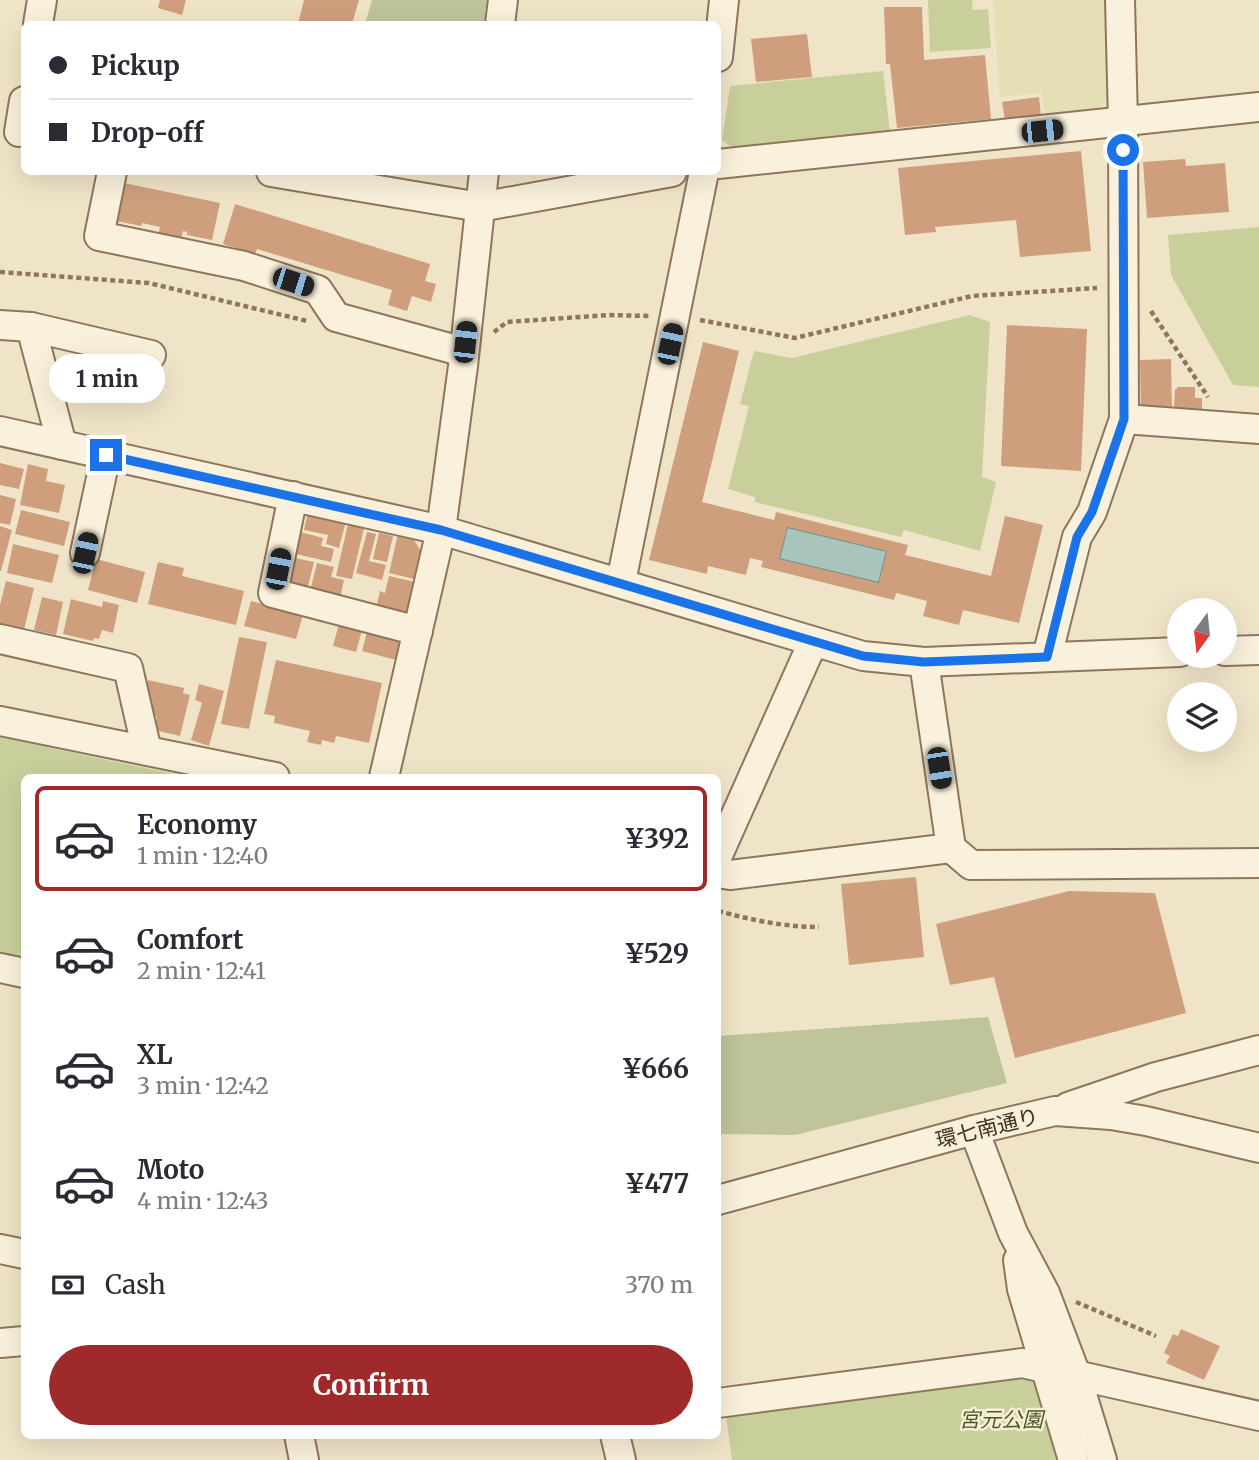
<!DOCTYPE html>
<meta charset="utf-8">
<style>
:root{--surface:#fff;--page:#f2f2f3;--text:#2b2b33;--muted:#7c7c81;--line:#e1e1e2;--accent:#9e2a2b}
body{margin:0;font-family:Merriweather,"Noto Sans JP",serif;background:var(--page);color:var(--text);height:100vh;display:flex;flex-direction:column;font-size:26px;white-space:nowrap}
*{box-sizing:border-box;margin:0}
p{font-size:23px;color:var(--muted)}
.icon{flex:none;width:38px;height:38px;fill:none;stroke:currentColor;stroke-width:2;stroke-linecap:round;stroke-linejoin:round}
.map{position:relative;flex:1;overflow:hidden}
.panel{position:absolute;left:21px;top:774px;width:700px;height:665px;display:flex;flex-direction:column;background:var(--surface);border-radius:10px;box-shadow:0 7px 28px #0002}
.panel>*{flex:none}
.top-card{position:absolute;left:21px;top:21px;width:700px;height:154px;border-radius:10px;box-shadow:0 7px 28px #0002;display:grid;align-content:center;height:154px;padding:0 28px;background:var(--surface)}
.needle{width:46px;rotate:195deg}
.fabs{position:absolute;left:1167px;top:598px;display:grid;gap:14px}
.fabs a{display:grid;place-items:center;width:70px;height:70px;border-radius:50%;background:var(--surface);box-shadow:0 7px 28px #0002;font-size:35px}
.end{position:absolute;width:32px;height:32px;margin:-16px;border:9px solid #1a73e8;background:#fff;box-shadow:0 0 0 4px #fff}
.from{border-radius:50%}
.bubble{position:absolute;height:49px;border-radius:24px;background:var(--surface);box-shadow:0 7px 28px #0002;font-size:23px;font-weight:700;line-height:49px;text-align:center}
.car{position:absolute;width:21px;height:42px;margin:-21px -10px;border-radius:9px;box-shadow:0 0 5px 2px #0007;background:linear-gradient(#222 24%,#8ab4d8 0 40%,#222 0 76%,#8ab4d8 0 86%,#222 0)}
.top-card b{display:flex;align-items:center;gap:24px;height:66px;font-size:26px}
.top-card b+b{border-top:2px solid var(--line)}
.top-card i{width:18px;height:18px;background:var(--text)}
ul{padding:12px 0 0;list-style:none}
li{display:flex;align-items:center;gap:21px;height:105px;margin:0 14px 10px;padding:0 14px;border:4px solid transparent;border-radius:10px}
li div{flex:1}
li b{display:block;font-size:26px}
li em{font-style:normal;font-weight:700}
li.current{border-color:var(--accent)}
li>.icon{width:63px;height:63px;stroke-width:1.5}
.pay{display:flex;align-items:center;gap:18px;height:77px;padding:0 28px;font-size:26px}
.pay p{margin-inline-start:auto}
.button{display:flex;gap:14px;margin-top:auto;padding:14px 28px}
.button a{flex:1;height:80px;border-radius:42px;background:var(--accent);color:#fff;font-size:28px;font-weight:700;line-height:80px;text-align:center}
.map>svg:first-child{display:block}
.farmland{fill:#e6deb5}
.green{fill:#c9cf9b}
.cemetery{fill:#bfc49a}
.water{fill:#a9c4bc;stroke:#6f938a;stroke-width:2}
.building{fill:#cf9f7d;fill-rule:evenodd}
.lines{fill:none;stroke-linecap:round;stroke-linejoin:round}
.minor-casing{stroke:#8d765c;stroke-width:32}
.path{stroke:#8d765c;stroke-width:4.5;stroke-dasharray:5 3.5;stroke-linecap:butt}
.minor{stroke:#faf1dc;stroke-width:28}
.route{stroke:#1a73e8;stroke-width:9}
.labels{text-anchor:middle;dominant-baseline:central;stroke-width:5;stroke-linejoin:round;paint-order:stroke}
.street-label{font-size:21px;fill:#3d2e20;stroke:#f7eed8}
.park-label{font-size:21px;font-style:italic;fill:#4d5a26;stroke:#f7eed8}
</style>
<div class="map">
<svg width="1259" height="1460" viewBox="0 0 1259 1460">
<rect width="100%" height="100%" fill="#f0e4c8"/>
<!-- farmland -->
<path class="farmland" d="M 993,0 L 1108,0 L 1109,98 L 1097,110 L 1045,117 L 1042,93 L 1000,97 Z"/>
<!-- green -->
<g class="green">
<path d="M 928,0 L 972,0 L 973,10 L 988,9 L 991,48 L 930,52 Z"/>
<path d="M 883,71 L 890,132 L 737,151 L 722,140 L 730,86 Z"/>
<path d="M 1259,227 L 1259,387 L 1233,385 L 1171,275 L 1168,235 Z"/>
<path d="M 970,315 L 990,322 L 982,477 L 996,482 L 980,551 L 904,530 L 901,537 L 755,502 L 755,497 L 728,489 L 749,406 L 740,404 L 754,351 L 792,358 Z"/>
<path d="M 0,737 L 187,777 L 24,777 L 24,958 L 0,953 Z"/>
<path d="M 1022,1375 L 1037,1384 L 1056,1460 L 732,1460 L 725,1409 Z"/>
</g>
<!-- cemetery -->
<g class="cemetery">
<path d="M 372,0 L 487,0 L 484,24 L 365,24 Z"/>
<path d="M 988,1017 L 1007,1083 L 795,1135 L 718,1134 L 718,1036 Z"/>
</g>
<!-- water -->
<path class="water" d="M 787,527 L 887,551 L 879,583 L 779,559 Z"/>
<!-- building -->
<g class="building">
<path d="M 160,0 L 186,0 L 182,15 L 158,8 Z"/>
<path d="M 304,0 L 359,0 L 352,24 L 298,24 Z"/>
<path d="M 884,7 L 922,7 L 924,60 L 985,55 L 991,119 L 897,128 L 890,64 L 886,64 Z"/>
<path d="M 807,34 L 812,77 L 756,82 L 751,39 Z"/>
<path d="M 1039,97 L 1041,117 L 1005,121 L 1002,102 Z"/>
<path d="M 1081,151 L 1091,251 L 1020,257 L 1016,220 L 935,227 L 936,232 L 905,235 L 898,168 Z"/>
<path d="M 1185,159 L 1186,166 L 1225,163 L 1229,212 L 1147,218 L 1143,162 Z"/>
<path d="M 124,183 L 220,203 L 212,240 L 187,235 L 187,232 L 183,231 L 180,246 L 157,241 L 160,227 L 142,223 L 141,226 L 116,221 Z"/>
<path d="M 235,204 L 430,264 L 425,281 L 436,284 L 431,302 L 412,296 L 407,311 L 388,305 L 392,290 L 257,249 L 255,254 L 223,244 Z"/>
<path d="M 1007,325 L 1087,329 L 1081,471 L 1001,466 Z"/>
<path d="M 703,342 L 739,351 L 702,502 L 774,520 L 776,512 L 908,545 L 905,555 L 991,576 L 1005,516 L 1043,525 L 1019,623 L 963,610 L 959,625 L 923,616 L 927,601 L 896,593 L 894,600 L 761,567 L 763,561 L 750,558 L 746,575 L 708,566 L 707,574 L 649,560 ZM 787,527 L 887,551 L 879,583 L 779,559 Z"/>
<path d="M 1171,359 L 1172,410 L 1141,411 L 1140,360 Z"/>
<path d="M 1177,387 L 1195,387 L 1195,398 L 1202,398 L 1202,414 L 1187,414 L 1187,408 L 1174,408 L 1175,389 L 1177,389 Z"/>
<path d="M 0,463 L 24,469 L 19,489 L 0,485 Z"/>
<path d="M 28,464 L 48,469 L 46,481 L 65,485 L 59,513 L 20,505 Z"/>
<path d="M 0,495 L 16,499 L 10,525 L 0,523 Z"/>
<path d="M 21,510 L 70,522 L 64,546 L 15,534 Z"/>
<path d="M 308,512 L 346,521 L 339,548 L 326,544 L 328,535 L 304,530 Z"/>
<path d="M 348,524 L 364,528 L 352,579 L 336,576 Z"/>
<path d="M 0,526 L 12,530 L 1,571 L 0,571 Z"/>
<path d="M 296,531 L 323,538 L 321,546 L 334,549 L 331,562 L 291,553 Z"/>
<path d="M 367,532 L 376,534 L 369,561 L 386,565 L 382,580 L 356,573 Z"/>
<path d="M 379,533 L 393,536 L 387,562 L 373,559 Z"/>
<path d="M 398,534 L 412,537 L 421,551 L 414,579 L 389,573 Z"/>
<path d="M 13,544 L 59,555 L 52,583 L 7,573 Z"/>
<path d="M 290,557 L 314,562 L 307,591 L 288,586 L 290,581 L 285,580 Z"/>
<path d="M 96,559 L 145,572 L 137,603 L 88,590 Z"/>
<path d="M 158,562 L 184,568 L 182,576 L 244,591 L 236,625 L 148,604 Z"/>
<path d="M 317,563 L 334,567 L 331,577 L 344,580 L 340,598 L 310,591 Z"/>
<path d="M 389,576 L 415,582 L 407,615 L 376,608 L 380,591 L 385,593 Z"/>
<path d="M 6,581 L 34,588 L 24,630 L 0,624 L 0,605 Z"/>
<path d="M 42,597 L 63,602 L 56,635 L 34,630 Z"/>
<path d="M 71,599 L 102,607 L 103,601 L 119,605 L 113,633 L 102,630 L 99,639 L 94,638 L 93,641 L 63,634 Z"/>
<path d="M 251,601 L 303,615 L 296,639 L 244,626 Z"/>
<path d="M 339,624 L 362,630 L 356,652 L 333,646 Z"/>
<path d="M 368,628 L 402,636 L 396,660 L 362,651 Z"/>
<path d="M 239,637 L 267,642 L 249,729 L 221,724 Z"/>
<path d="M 276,660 L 382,683 L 369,743 L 336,736 L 334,743 L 322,740 L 321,745 L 307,742 L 310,731 L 274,723 L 275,716 L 264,714 Z"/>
<path d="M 148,680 L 184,688 L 183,693 L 190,695 L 180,736 L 154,730 L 157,717 L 149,715 L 152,701 L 144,699 Z"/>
<path d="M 199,684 L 224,691 L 209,746 L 191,740 L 202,703 L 195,700 Z"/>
<path d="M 916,877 L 924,957 L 849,965 L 841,884 Z"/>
<path d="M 1069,891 L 1155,893 L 1186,1013 L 1015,1058 L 994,977 L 950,985 L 936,924 Z"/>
<path d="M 1181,1329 L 1220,1346 L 1204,1380 L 1166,1363 L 1170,1356 L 1164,1353 L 1173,1334 L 1178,1336 Z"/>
</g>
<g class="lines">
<defs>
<g id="minor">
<path d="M 38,24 L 42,0"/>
<path d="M 500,24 L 503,0"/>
<path d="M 718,57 L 724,0"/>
<path d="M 19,132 L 24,101"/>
<path d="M 718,164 L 1259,107"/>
<path d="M 112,172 L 99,236 L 244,266 L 318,290 L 336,317 L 464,352"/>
<path d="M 271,172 L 480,207 L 672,172"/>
<path d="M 0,325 L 31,327 L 62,445"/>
<path d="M 31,327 L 151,355"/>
<path d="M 1124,419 L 1259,429"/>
<path d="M 0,431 L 441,530 L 863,656 L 924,662 L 1180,652"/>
<path d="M 293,496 L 273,593 L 418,631"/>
<path d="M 85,553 L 106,455"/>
<path d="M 621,582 L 704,172"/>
<path d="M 0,639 L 128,668 L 147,751"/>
<path d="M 1225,651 L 1259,650"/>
<path d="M 1047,657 L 1077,537 L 1092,512 L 1124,419 L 1123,122 L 1120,0"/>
<path d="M 924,662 L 951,848 L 971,865 L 1259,863"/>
<path d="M 0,721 L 275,777"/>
<path d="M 384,777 L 441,530 L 463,366 L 484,172"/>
<path d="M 718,855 L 813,642"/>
<path d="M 718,873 L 730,875 L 951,848"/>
<path d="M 0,968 L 24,973"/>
<path d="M 1068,1107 L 1156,1077 L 1259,1050"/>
<path d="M 974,1130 L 1013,1233 L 1045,1293 L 1076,1375 L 1102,1460"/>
<path d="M 718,1200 L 974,1130 L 1055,1111 L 1111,1115 L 1146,1121 L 1259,1148"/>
<path d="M 0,1249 L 24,1254"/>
<path d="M 1018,1260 L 1022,1289 L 1073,1460"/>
<path d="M 0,1343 L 24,1341"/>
<path d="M 718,1403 L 1022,1363 L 1259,1416"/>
<path d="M 299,1435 L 304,1460"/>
<path d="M 615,1435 L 621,1460"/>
</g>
</defs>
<!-- minor casing -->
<use href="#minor" class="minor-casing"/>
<!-- path -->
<g class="path">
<path d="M 0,272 L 149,283 L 307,321"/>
<path d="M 1151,311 L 1208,397"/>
<path d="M 700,320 L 795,338 L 972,296 L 1097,288"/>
<path d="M 494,332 L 507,322 L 609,315 L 649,316"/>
<path d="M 718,911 C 752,920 784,927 819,927"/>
<path d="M 1076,1302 L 1156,1336"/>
</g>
<!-- minor -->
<use href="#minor" class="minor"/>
</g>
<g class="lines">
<!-- route -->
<path class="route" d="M 106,455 L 441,530 L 863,656 L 924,662 L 1047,657 L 1077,537 L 1092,512 L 1124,419 L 1123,150"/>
</g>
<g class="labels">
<!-- street labels -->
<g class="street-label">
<text transform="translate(987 1128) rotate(-14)">環七南通り</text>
</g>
<!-- park labels -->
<g class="park-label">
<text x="1001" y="1419">宮元公園</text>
</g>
</g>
</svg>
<div class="fabs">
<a><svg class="needle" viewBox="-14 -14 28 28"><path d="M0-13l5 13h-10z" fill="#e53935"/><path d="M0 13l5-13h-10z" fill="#7c7c81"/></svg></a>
<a><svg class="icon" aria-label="layers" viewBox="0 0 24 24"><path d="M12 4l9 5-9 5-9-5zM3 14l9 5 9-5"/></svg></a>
</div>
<i class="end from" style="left:1123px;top:150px"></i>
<i class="end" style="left:106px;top:455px"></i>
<div class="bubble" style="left:49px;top:354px;width:116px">1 min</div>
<i class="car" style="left:1042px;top:131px;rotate:84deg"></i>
<i class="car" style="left:293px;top:282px;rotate:108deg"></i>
<i class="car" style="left:465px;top:342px;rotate:6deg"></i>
<i class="car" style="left:670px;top:344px;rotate:12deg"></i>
<i class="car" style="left:85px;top:553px;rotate:12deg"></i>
<i class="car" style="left:278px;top:569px;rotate:11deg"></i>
<i class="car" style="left:939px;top:768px;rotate:171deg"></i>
<div class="top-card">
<b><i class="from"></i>Pickup</b>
<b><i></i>Drop-off</b>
</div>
<section class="panel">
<ul>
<li class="current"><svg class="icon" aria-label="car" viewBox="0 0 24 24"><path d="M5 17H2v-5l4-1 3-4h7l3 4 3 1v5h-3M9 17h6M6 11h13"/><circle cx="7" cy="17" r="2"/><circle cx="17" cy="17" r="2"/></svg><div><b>Economy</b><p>1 min · 12:40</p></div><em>¥392</em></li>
<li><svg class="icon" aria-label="car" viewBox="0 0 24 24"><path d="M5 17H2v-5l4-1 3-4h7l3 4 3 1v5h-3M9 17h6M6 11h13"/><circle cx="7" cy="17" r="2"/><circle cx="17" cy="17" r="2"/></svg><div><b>Comfort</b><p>2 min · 12:41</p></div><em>¥529</em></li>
<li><svg class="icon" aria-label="car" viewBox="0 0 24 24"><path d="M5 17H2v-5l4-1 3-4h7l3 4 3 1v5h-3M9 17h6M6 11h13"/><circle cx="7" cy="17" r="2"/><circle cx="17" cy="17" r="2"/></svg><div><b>XL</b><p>3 min · 12:42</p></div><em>¥666</em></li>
<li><svg class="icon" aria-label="car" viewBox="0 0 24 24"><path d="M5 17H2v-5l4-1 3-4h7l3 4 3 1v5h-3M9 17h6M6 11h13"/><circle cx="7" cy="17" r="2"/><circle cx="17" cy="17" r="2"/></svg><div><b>Moto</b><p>4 min · 12:43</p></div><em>¥477</em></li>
</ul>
<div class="pay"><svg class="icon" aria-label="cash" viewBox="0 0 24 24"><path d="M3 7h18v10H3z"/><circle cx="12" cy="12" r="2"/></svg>Cash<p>370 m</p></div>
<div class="button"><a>Confirm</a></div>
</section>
</div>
